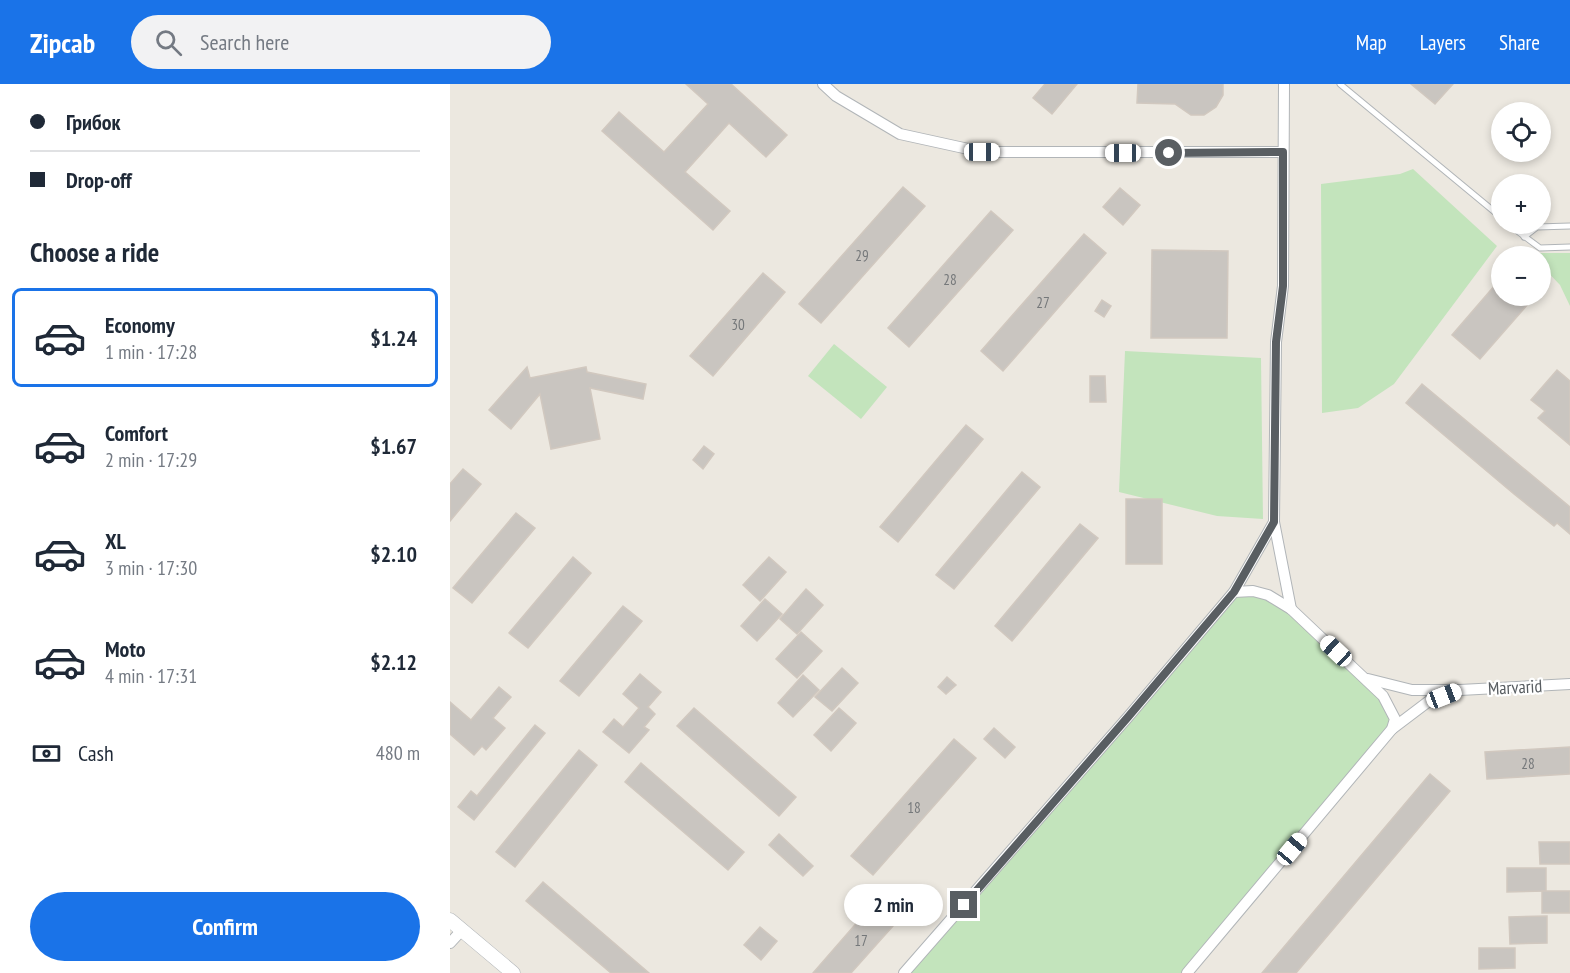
<!DOCTYPE html>
<meta charset="utf-8">
<style>
:root{--surface:#fff;--page:#f2f2f3;--text:#1f2937;--muted:#747a83;--line:#e0e1e3;--accent:#1a73e8}
body{margin:0;font-family:"PT Sans Narrow",sans-serif;background:var(--page);color:var(--text);height:100vh;display:flex;flex-direction:column;font-size:22px;white-space:nowrap}
*{box-sizing:border-box;margin:0}
p{font-size:20px;color:var(--muted)}
.icon{flex:none;width:33px;height:33px;fill:none;stroke:currentColor;stroke-width:2;stroke-linecap:round;stroke-linejoin:round}
.map{position:relative;flex:1;overflow:hidden}
.side{display:flex;flex-direction:column;background:var(--surface);width:450px}
.side>*{flex:none}
.hud{display:grid;align-content:center;height:132px;padding:0 30px;background:var(--surface)}
.controls{position:absolute;left:1041px;top:18px;display:grid;gap:12px}
.controls a{display:grid;place-items:center;width:60px;height:60px;border-radius:50%;background:var(--surface);box-shadow:0 3px 9px #0003;font-size:30px}
.end{position:absolute;width:27px;height:27px;margin:-14px;border:8px solid #595e62;background:#fff;box-shadow:0 0 0 3px #fff}
.from{border-radius:50%}
.bubble{position:absolute;height:42px;border-radius:21px;background:var(--surface);box-shadow:0 3px 9px #0003;font-size:20px;font-weight:600;line-height:42px;text-align:center}
.car{position:absolute;width:18px;height:36px;margin:-18px -9px;border-radius:8px;box-shadow:0 0 4px 2px #0007;background:linear-gradient(#fff 24%,#345 0 40%,#fff 0 76%,#345 0 86%,#fff 0)}
.hud b{display:flex;align-items:center;gap:21px;height:57px;font-size:22px}
.hud b+b{border-top:2px solid var(--line)}
.hud i{width:15px;height:15px;background:var(--text)}
ul{padding:0;list-style:none}
li{display:flex;align-items:center;gap:18px;height:99px;margin:0 12px 9px;padding:0 18px;border:3px solid transparent;border-radius:9px}
li div{flex:1}
li b{display:block;font-size:22px}
li em{font-style:normal;font-weight:600}
li.on{border-color:var(--accent)}
li>.icon{width:54px;height:54px;stroke-width:1.5}
h2{padding:0 30px;font-size:27px;line-height:72px}
.pay{display:flex;align-items:center;gap:15px;height:66px;padding:0 30px;font-size:22px}
.pay p{margin-inline-start:auto}
.primary-button{display:flex;gap:12px;margin-top:auto;padding:12px 30px}
.primary-button a{flex:1;height:69px;border-radius:36px;background:var(--accent);color:#fff;font-size:24px;font-weight:600;line-height:69px;text-align:center}
header{display:flex;align-items:center;gap:36px;box-sizing:border-box;height:84px;padding:0 30px;background:var(--accent);color:#fff}
header strong{font-size:28px}
nav{display:flex;gap:33px;margin-inline-start:auto;font-size:21px}
.search{width:420px;height:54px;background:var(--page);display:flex;align-items:center;gap:15px;box-sizing:border-box;padding:0 21px;border-radius:33px;color:var(--muted);font-size:22px}
main{display:flex;flex:1;min-height:0}
.map>svg:first-child{display:block}
.green{fill:#c3e4bc}
.building{fill:#c9c5c0;stroke:#d1c8bf;stroke-width:1.5}
.lines{fill:none;stroke-linecap:round;stroke-linejoin:round}
.service-casing{stroke:#b1b5b8;stroke-width:7}
.minor-casing{stroke:#b1b5b8;stroke-width:12}
.tertiary-casing{stroke:#b1b5b8;stroke-width:15}
.service{stroke:#fff;stroke-width:5}
.minor{stroke:#fff;stroke-width:10}
.tertiary{stroke:#fff;stroke-width:14}
.route{stroke:#595e62;stroke-width:8}
.labels{text-anchor:middle;dominant-baseline:central;stroke-width:4.5;stroke-linejoin:round;paint-order:stroke}
.number-label{font-size:15px;fill:#75787a}
.street-label{font-size:18px;fill:#595e62;stroke:#fff}
</style>
<header>
<strong>Zipcab</strong>
<div class="search"><svg class="icon" aria-label="search" viewBox="0 0 24 24"><circle cx="10" cy="10" r="6"/><path d="M15 15l6 6"/></svg>Search here</div>
<nav><a>Map</a><a>Layers</a><a>Share</a></nav>
</header>
<main>
<section class="side">
<div class="hud">
<b><i class="from"></i>Грибок</b>
<b><i></i>Drop-off</b>
</div>
<h2>Choose a ride</h2>
<ul>
<li class="on"><svg class="icon" aria-label="car" viewBox="0 0 24 24"><path d="M5 17H2v-5l4-1 3-4h7l3 4 3 1v5h-3M9 17h6M6 11h13"/><circle cx="7" cy="17" r="2"/><circle cx="17" cy="17" r="2"/></svg><div><b>Economy</b><p>1 min · 17:28</p></div><em>$1.24</em></li>
<li><svg class="icon" aria-label="car" viewBox="0 0 24 24"><path d="M5 17H2v-5l4-1 3-4h7l3 4 3 1v5h-3M9 17h6M6 11h13"/><circle cx="7" cy="17" r="2"/><circle cx="17" cy="17" r="2"/></svg><div><b>Comfort</b><p>2 min · 17:29</p></div><em>$1.67</em></li>
<li><svg class="icon" aria-label="car" viewBox="0 0 24 24"><path d="M5 17H2v-5l4-1 3-4h7l3 4 3 1v5h-3M9 17h6M6 11h13"/><circle cx="7" cy="17" r="2"/><circle cx="17" cy="17" r="2"/></svg><div><b>XL</b><p>3 min · 17:30</p></div><em>$2.10</em></li>
<li><svg class="icon" aria-label="car" viewBox="0 0 24 24"><path d="M5 17H2v-5l4-1 3-4h7l3 4 3 1v5h-3M9 17h6M6 11h13"/><circle cx="7" cy="17" r="2"/><circle cx="17" cy="17" r="2"/></svg><div><b>Moto</b><p>4 min · 17:31</p></div><em>$2.12</em></li>
</ul>
<div class="pay"><svg class="icon" aria-label="cash" viewBox="0 0 24 24"><path d="M3 7h18v10H3z"/><circle cx="12" cy="12" r="2"/></svg>Cash<p>480 m</p></div>
<div class="primary-button"><a>Confirm</a></div>
</section>
<div class="map">
<svg width="1120" height="889" viewBox="0 0 1120 889">
<rect width="100%" height="100%" fill="#ece8e0"/>
<!-- green -->
<g class="green">
<path d="M 963,85 L 1047,162 L 944,300 L 908,324 L 872,329 L 871,100 L 950,90 Z"/>
<path d="M 1078,169 L 1120,169 L 1120,222 L 1110,201 L 1091,181 L 1090,172 L 1082,172 Z"/>
<path d="M 384,260 L 437,303 L 411,335 L 358,292 Z"/>
<path d="M 675,267 L 811,274 L 813,435 L 767,432 L 669,408 Z"/>
<path d="M 784,508 L 818,511 L 916,594 L 945,635 L 737,889 L 454,889 Z"/>
</g>
<!-- building -->
<g class="building">
<path d="M 236,0 L 281,0 L 337,51 L 316,73 L 279,39 L 235,88 L 280,127 L 263,146 L 152,47 L 169,28 L 214,68 L 258,20 Z"/>
<path d="M 595,0 L 627,0 L 602,30 L 583,14 Z"/>
<path d="M 688,0 L 773,0 L 773,11 L 766,23 L 754,31 L 741,31 L 725,20 L 687,19 Z"/>
<path d="M 961,0 L 1003,0 L 985,20 Z"/>
<path d="M 453,103 L 475,122 L 371,239 L 349,220 Z"/>
<path d="M 670,104 L 690,121 L 673,141 L 653,123 Z"/>
<path d="M 541,127 L 563,146 L 459,263 L 438,244 Z"/>
<path d="M 634,150 L 656,169 L 553,287 L 531,267 Z"/>
<path d="M 702,166 L 778,167 L 777,254 L 701,254 Z"/>
<path d="M 313,189 L 335,208 L 263,292 L 240,272 Z"/>
<path d="M 1052,193 L 1052,212 L 1085,212 L 1030,275 L 1002,251 Z"/>
<path d="M 652,216 L 661,222 L 654,233 L 645,227 Z"/>
<path d="M 77,283 L 80,294 L 136,283 L 137,288 L 196,300 L 193,315 L 140,304 L 150,355 L 101,365 L 90,310 L 61,345 L 39,326 Z"/>
<path d="M 1107,286 L 1120,297 L 1120,361 L 1088,334 L 1095,327 L 1081,316 Z"/>
<path d="M 640,292 L 655,292 L 656,318 L 640,318 Z"/>
<path d="M 972,300 L 1120,423 L 1120,450 L 1107,439 L 1104,442 L 1064,410 L 956,319 Z"/>
<path d="M 516,341 L 533,355 L 448,458 L 430,443 Z"/>
<path d="M 254,362 L 264,370 L 253,385 L 243,376 Z"/>
<path d="M 13,385 L 31,400 L 0,437 L 0,400 Z"/>
<path d="M 572,388 L 590,403 L 504,505 L 486,491 Z"/>
<rect x="676" y="415" width="36" height="65"/>
<path d="M 66,429 L 85,444 L 22,519 L 3,504 Z"/>
<path d="M 630,440 L 648,454 L 562,557 L 545,542 Z"/>
<path d="M 123,473 L 141,489 L 78,564 L 59,549 Z"/>
<path d="M 319,473 L 336,488 L 310,517 L 293,501 Z"/>
<path d="M 356,505 L 373,521 L 347,550 L 330,535 Z"/>
<path d="M 315,515 L 332,530 L 307,557 L 291,542 Z"/>
<path d="M 173,522 L 192,537 L 129,612 L 110,597 Z"/>
<path d="M 351,548 L 372,567 L 347,594 L 326,575 Z"/>
<path d="M 392,584 L 408,599 L 382,627 L 365,613 Z"/>
<path d="M 190,590 L 211,608 L 198,623 L 205,630 L 194,643 L 199,646 L 179,669 L 153,648 L 164,635 L 173,643 L 189,624 L 173,610 Z"/>
<path d="M 353,591 L 369,606 L 343,633 L 328,619 Z"/>
<path d="M 497,593 L 506,601 L 496,610 L 488,603 Z"/>
<path d="M 49,603 L 61,613 L 43,634 L 55,644 L 36,666 L 32,662 L 24,671 L 0,650 L 0,618 L 21,636 Z"/>
<path d="M 244,624 L 346,713 L 329,732 L 227,642 Z"/>
<path d="M 389,624 L 406,639 L 381,667 L 364,651 Z"/>
<path d="M 85,641 L 95,649 L 24,736 L 8,723 L 21,707 L 27,712 Z"/>
<path d="M 544,644 L 565,663 L 555,674 L 534,655 Z"/>
<path d="M 504,655 L 526,674 L 423,791 L 401,772 Z"/>
<path d="M 1120,663 L 1120,690 L 1037,695 L 1035,668 Z"/>
<path d="M 129,666 L 147,681 L 65,783 L 46,768 Z"/>
<path d="M 191,679 L 294,768 L 278,786 L 175,698 Z"/>
<path d="M 980,690 L 1000,707 L 846,889 L 812,889 Z"/>
<path d="M 329,750 L 363,782 L 353,792 L 319,761 Z"/>
<path d="M 1089,758 L 1120,758 L 1120,780 L 1090,780 Z"/>
<path d="M 1057,784 L 1096,784 L 1096,807 L 1057,808 Z"/>
<path d="M 93,798 L 199,889 L 161,889 L 76,817 Z"/>
<path d="M 437,804 L 459,824 L 401,889 L 363,889 Z"/>
<rect x="1092" y="807" width="28" height="22"/>
<path d="M 1097,832 L 1097,859 L 1060,860 L 1059,833 Z"/>
<path d="M 310,843 L 327,857 L 311,876 L 294,861 Z"/>
<path d="M 1029,864 L 1065,864 L 1065,884 L 1029,885 Z"/>
</g>
<g class="lines">
<defs>
<g id="service">
<path d="M 890,0 L 1052,134"/>
<path d="M 1058,140 L 1090,164 L 1120,163"/>
<path d="M 1074,153 L 1087,143 L 1120,142"/>
</g>
<g id="minor">
<path d="M 373,0 L 386,12 L 450,50 L 532,68 L 833,68"/>
<path d="M 834,0 L 833,202 L 826,258 L 824,438 L 841,525"/>
<path d="M 784,508 L 824,438"/>
<path d="M 918,595 L 962,606 L 1010,606 L 1120,600"/>
<path d="M 942,645 L 979,617 L 1004,608"/>
<path d="M 0,859 L 12,846"/>
<path d="M 454,889 L 678,633 L 784,508 L 803,507 L 818,511 L 841,525 L 933,612 L 945,635 L 942,645 L 737,889"/>
</g>
<path id="tertiary" d="M 0,836 L 63,889"/>
</defs>
<!-- service casing -->
<use href="#service" class="service-casing"/>
<!-- minor casing -->
<use href="#minor" class="minor-casing"/>
<!-- tertiary casing -->
<use href="#tertiary" class="tertiary-casing"/>
<!-- service -->
<use href="#service" class="service"/>
<!-- minor -->
<use href="#minor" class="minor"/>
<!-- tertiary -->
<use href="#tertiary" class="tertiary"/>
</g>
<g class="lines">
<!-- route -->
<path class="route" d="M 514,821 L 678,633 L 784,508 L 824,438 L 826,258 L 833,202 L 833,68 L 719,69"/>
</g>
<g class="labels">
<!-- number labels -->
<g class="number-label">
<text x="412" y="171">29</text>
<text x="500" y="195">28</text>
<text x="593" y="218">27</text>
<text x="288" y="240">30</text>
<text x="1078" y="679">28</text>
<text x="464" y="723">18</text>
<text x="411" y="856">17</text>
</g>
<!-- street labels -->
<g class="street-label">
<text transform="translate(1065 603) rotate(-3)">Marvarid</text>
</g>
</g>
</svg>
<div class="controls">
<a><svg class="icon" aria-label="locate" viewBox="0 0 24 24"><circle cx="12" cy="12" r="6"/><path d="M12 2v4M12 18v4M2 12h4M18 12h4"/></svg></a>
<a>+</a>
<a>−</a>
</div>
<i class="end from" style="left:719px;top:69px"></i>
<i class="end" style="left:514px;top:821px"></i>
<div class="bubble" style="left:394px;top:800px;width:99px">2 min</div>
<i class="car" style="left:532px;top:68px;rotate:90deg"></i>
<i class="car" style="left:673px;top:69px;rotate:270deg"></i>
<i class="car" style="left:886px;top:567px;rotate:313deg"></i>
<i class="car" style="left:994px;top:612px;rotate:69deg"></i>
<i class="car" style="left:842px;top:765px;rotate:40deg"></i>
</div>
</main>
